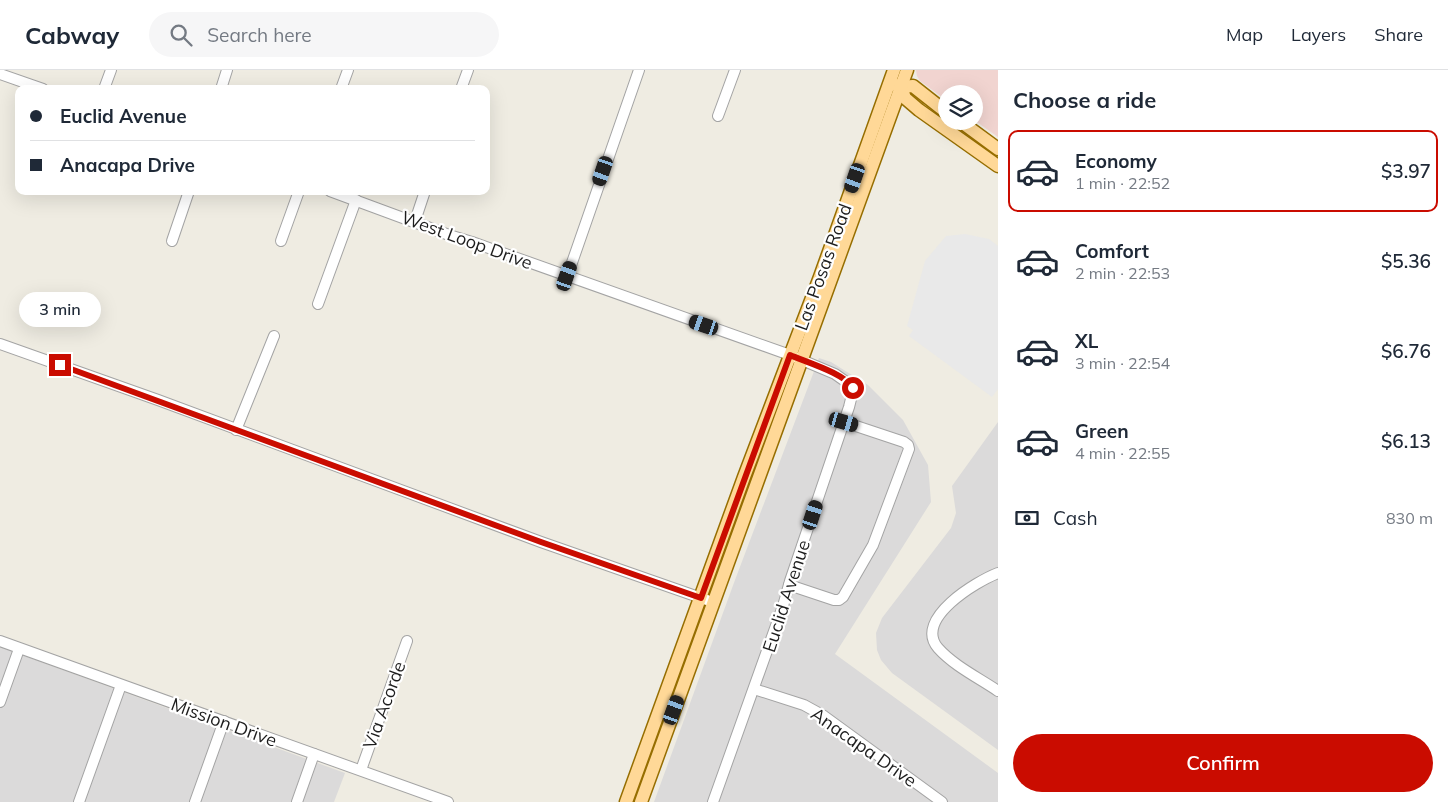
<!DOCTYPE html>
<meta charset="utf-8">
<style>
:root{--surface:#fff;--page:#f6f6f7;--text:#1f2937;--muted:#747a83;--line:#e0e1e3;--accent:#ca0c00}
body{margin:0;font-family:Mulish,sans-serif;background:var(--page);color:var(--text);height:100vh;display:flex;flex-direction:column;font-size:19px;white-space:nowrap}
*{box-sizing:border-box;margin:0}
p{font-size:16px;color:var(--muted)}
.icon{flex:none;width:28px;height:28px;fill:none;stroke:currentColor;stroke-width:2;stroke-linecap:round;stroke-linejoin:round}
.map{position:relative;flex:1;overflow:hidden}
.panel{display:flex;flex-direction:column;background:var(--surface);width:450px}
.panel>*{flex:none}
.guide{position:absolute;left:15px;top:15px;width:475px;height:110px;border-radius:10px;box-shadow:0 5px 20px #0002;display:grid;align-content:center;height:110px;padding:0 15px;background:var(--surface)}
.controls{position:absolute;left:938px;top:15px;display:grid;gap:10px}
.controls a{display:grid;place-items:center;width:45px;height:45px;border-radius:50%;background:var(--surface);box-shadow:0 5px 20px #0002;font-size:25px}
.end{position:absolute;width:22px;height:22px;margin:-11px;border:6px solid #ca0c00;background:#fff;box-shadow:0 0 0 2px #fff}
.from{border-radius:50%}
.bubble{position:absolute;height:35px;border-radius:18px;background:var(--surface);box-shadow:0 5px 20px #0002;font-size:16px;font-weight:600;line-height:35px;text-align:center}
.car{position:absolute;width:15px;height:30px;margin:-15px -8px;border-radius:6px;box-shadow:0 0 4px 1px #0007;background:linear-gradient(#222 24%,#8ab4d8 0 40%,#222 0 76%,#8ab4d8 0 86%,#222 0)}
.guide b{display:flex;align-items:center;gap:18px;height:48px;font-size:19px}
.guide b+b{border-top:1px solid var(--line)}
.guide i{width:12px;height:12px;background:var(--text)}
ul{padding:0;list-style:none}
li{display:flex;align-items:center;gap:15px;height:82px;margin:0 10px 8px;padding:0 5px;border:2px solid transparent;border-radius:10px}
li div{flex:1}
li b{display:block;font-size:19px}
li em{font-style:normal;font-weight:600}
li.active{border-color:var(--accent)}
li>.icon{width:45px;height:45px;stroke-width:1.5}
h2{padding:0 15px;font-size:22px;line-height:60px}
.pay{display:flex;align-items:center;gap:12px;height:55px;padding:0 15px;font-size:19px}
.pay p{margin-inline-start:auto}
.primary-button{display:flex;gap:10px;margin-top:auto;padding:10px 15px}
.primary-button a{flex:1;height:58px;border-radius:30px;background:var(--accent);color:#fff;font-size:20px;font-weight:600;line-height:58px;text-align:center}
header{display:flex;align-items:center;gap:30px;box-sizing:border-box;height:70px;padding:0 25px;background:var(--surface);border-bottom:1px solid var(--line)}
header strong{font-size:24px}
nav{display:flex;gap:28px;margin-inline-start:auto;font-size:18px}
.search{width:350px;height:45px;background:var(--page);display:flex;align-items:center;gap:12px;box-sizing:border-box;padding:0 18px;border-radius:28px;color:var(--muted);font-size:19px}
main{display:flex;flex:1;min-height:0}
.map>svg:first-child{display:block}
.residential{fill:#dbdada}
.commercial{fill:#f1d4d0}
.parking{fill:#e9e9e9}
.lines{fill:none;stroke-linecap:round;stroke-linejoin:round}
.minor-casing{stroke:#a4a4a4;stroke-width:12}
.major-casing{stroke:#966e00;stroke-width:15}
.minor{stroke:#fff;stroke-width:10}
.major{stroke:#ffd897;stroke-width:12}
.route{stroke:#ca0c00;stroke-width:6}
.labels{text-anchor:middle;dominant-baseline:central;stroke-width:4.5;stroke-linejoin:round;paint-order:stroke}
.street-label{font-size:18px;fill:#1d1d1d;stroke:#fff}
</style>
<header>
<strong>Cabway</strong>
<div class="search"><svg class="icon" aria-label="search" viewBox="0 0 24 24"><circle cx="10" cy="10" r="6"/><path d="M15 15l6 6"/></svg>Search here</div>
<nav><a>Map</a><a>Layers</a><a>Share</a></nav>
</header>
<main>
<div class="map">
<svg width="998" height="732" viewBox="0 0 998 732">
<rect width="100%" height="100%" fill="#efece2"/>
<!-- residential -->
<g class="residential">
<path d="M 819,288 L 831,292 L 868,315 L 903,350 L 928,395 L 931,432 L 835,584 L 998,703 L 998,732 L 654,732 L 735,510 Z"/>
<path d="M 998,352 L 998,680 L 892,603 L 881,590 L 877,580 L 876,563 L 882,548 L 951,458 L 956,443 L 952,416 Z"/>
<path d="M 0,577 L 345,703 L 334,732 L 0,732 Z"/>
</g>
<!-- commercial -->
<path class="commercial" d="M 916,0 L 998,0 L 998,67 L 974,50 L 974,24 L 946,24 L 946,30 L 920,11 L 917,6 Z"/>
<!-- parking -->
<path class="parking" d="M 965,164 L 989,169 L 998,176 L 998,319 L 992,327 L 909,266 L 913,260 L 907,256 L 925,191 L 946,166 Z"/>
<g class="lines">
<defs>
<g id="minor">
<path d="M 0,4 L 43,19"/>
<path d="M 104,19 L 111,0"/>
<path d="M 221,19 L 227,0"/>
<path d="M 341,19 L 348,0"/>
<path d="M 461,19 L 468,0"/>
<path d="M 718,46 L 735,0"/>
<path d="M 330,121 L 449,165 L 472,172 L 790,285 L 835,304 L 852,316 L 853,321 L 849,337 L 790,511 L 783,536 L 713,732"/>
<path d="M 415,151 L 425,121"/>
<path d="M 172,171 L 189,121"/>
<path d="M 281,171 L 299,121"/>
<path d="M 567,207 L 639,0"/>
<path d="M 318,234 L 356,130"/>
<path d="M 0,274 L 158,330 L 541,472 L 707,530"/>
<path d="M 236,360 L 274,266"/>
<path d="M 998,503 C 977,511 913,549 938,578 C 954,596 979,608 998,621"/>
<path d="M 789,515 L 834,530 L 839,530 L 843,527 L 873,475 L 909,379 L 908,375 L 904,372 L 844,352"/>
<path d="M 0,571 L 448,732"/>
<path d="M 754,619 L 804,635 L 824,646 L 942,732"/>
<path d="M 0,632 L 19,579"/>
<path d="M 361,700 L 407,571"/>
<path d="M 79,732 L 121,615"/>
<path d="M 195,732 L 224,651"/>
<path d="M 297,732 L 314,684"/>
</g>
<g id="major">
<path d="M 896,15 L 901,17 L 913,16 L 946,42"/>
<path d="M 901,17 L 905,28 L 919,40 L 998,96"/>
<path d="M 960,51 L 998,79"/>
<path d="M 626,732 L 744,407 L 820,207 L 894,0"/>
<path d="M 641,732 L 907,0"/>
</g>
</defs>
<!-- minor casing -->
<use href="#minor" class="minor-casing"/>
<!-- major casing -->
<use href="#major" class="major-casing"/>
<!-- minor -->
<use href="#minor" class="minor"/>
<!-- major -->
<use href="#major" class="major"/>
</g>
<g class="lines">
<!-- route -->
<path class="route" d="M 60,295 L 541,472 L 701,528 L 790,285 C 806,292 846,304 853,318"/>
</g>
<g class="labels">
<!-- street labels -->
<g class="street-label">
<text transform="translate(467 170) rotate(20)">West Loop Drive</text>
<text transform="translate(823 197) rotate(-70)">Las Posas Road</text>
<text transform="translate(786 526) rotate(-72)">Euclid Avenue</text>
<text transform="translate(384 635) rotate(-70)">Via Acorde</text>
<text transform="translate(224 652) rotate(20)">Mission Drive</text>
<text transform="translate(864 677) rotate(35)">Anacapa Drive</text>
</g>
</g>
</svg>
<div class="controls">
<a><svg class="icon" aria-label="layers" viewBox="0 0 24 24"><path d="M12 4l9 5-9 5-9-5zM3 14l9 5 9-5"/></svg></a>
</div>
<i class="end from" style="left:853px;top:318px"></i>
<i class="end" style="left:60px;top:295px"></i>
<div class="bubble" style="left:19px;top:222px;width:82px">3 min</div>
<i class="car" style="left:603px;top:101px;rotate:199deg"></i>
<i class="car" style="left:855px;top:108px;rotate:199deg"></i>
<i class="car" style="left:567px;top:206px;rotate:19deg"></i>
<i class="car" style="left:704px;top:255px;rotate:289deg"></i>
<i class="car" style="left:844px;top:352px;rotate:106deg"></i>
<i class="car" style="left:813px;top:445px;rotate:18deg"></i>
<i class="car" style="left:674px;top:640px;rotate:20deg"></i>
<div class="guide">
<b><i class="from"></i>Euclid Avenue</b>
<b><i></i>Anacapa Drive</b>
</div>
</div>
<section class="panel">
<h2>Choose a ride</h2>
<ul>
<li class="active"><svg class="icon" aria-label="car" viewBox="0 0 24 24"><path d="M5 17H2v-5l4-1 3-4h7l3 4 3 1v5h-3M9 17h6M6 11h13"/><circle cx="7" cy="17" r="2"/><circle cx="17" cy="17" r="2"/></svg><div><b>Economy</b><p>1 min · 22:52</p></div><em>$3.97</em></li>
<li><svg class="icon" aria-label="car" viewBox="0 0 24 24"><path d="M5 17H2v-5l4-1 3-4h7l3 4 3 1v5h-3M9 17h6M6 11h13"/><circle cx="7" cy="17" r="2"/><circle cx="17" cy="17" r="2"/></svg><div><b>Comfort</b><p>2 min · 22:53</p></div><em>$5.36</em></li>
<li><svg class="icon" aria-label="car" viewBox="0 0 24 24"><path d="M5 17H2v-5l4-1 3-4h7l3 4 3 1v5h-3M9 17h6M6 11h13"/><circle cx="7" cy="17" r="2"/><circle cx="17" cy="17" r="2"/></svg><div><b>XL</b><p>3 min · 22:54</p></div><em>$6.76</em></li>
<li><svg class="icon" aria-label="car" viewBox="0 0 24 24"><path d="M5 17H2v-5l4-1 3-4h7l3 4 3 1v5h-3M9 17h6M6 11h13"/><circle cx="7" cy="17" r="2"/><circle cx="17" cy="17" r="2"/></svg><div><b>Green</b><p>4 min · 22:55</p></div><em>$6.13</em></li>
</ul>
<div class="pay"><svg class="icon" aria-label="cash" viewBox="0 0 24 24"><path d="M3 7h18v10H3z"/><circle cx="12" cy="12" r="2"/></svg>Cash<p>830 m</p></div>
<div class="primary-button"><a>Confirm</a></div>
</section>
</main>
